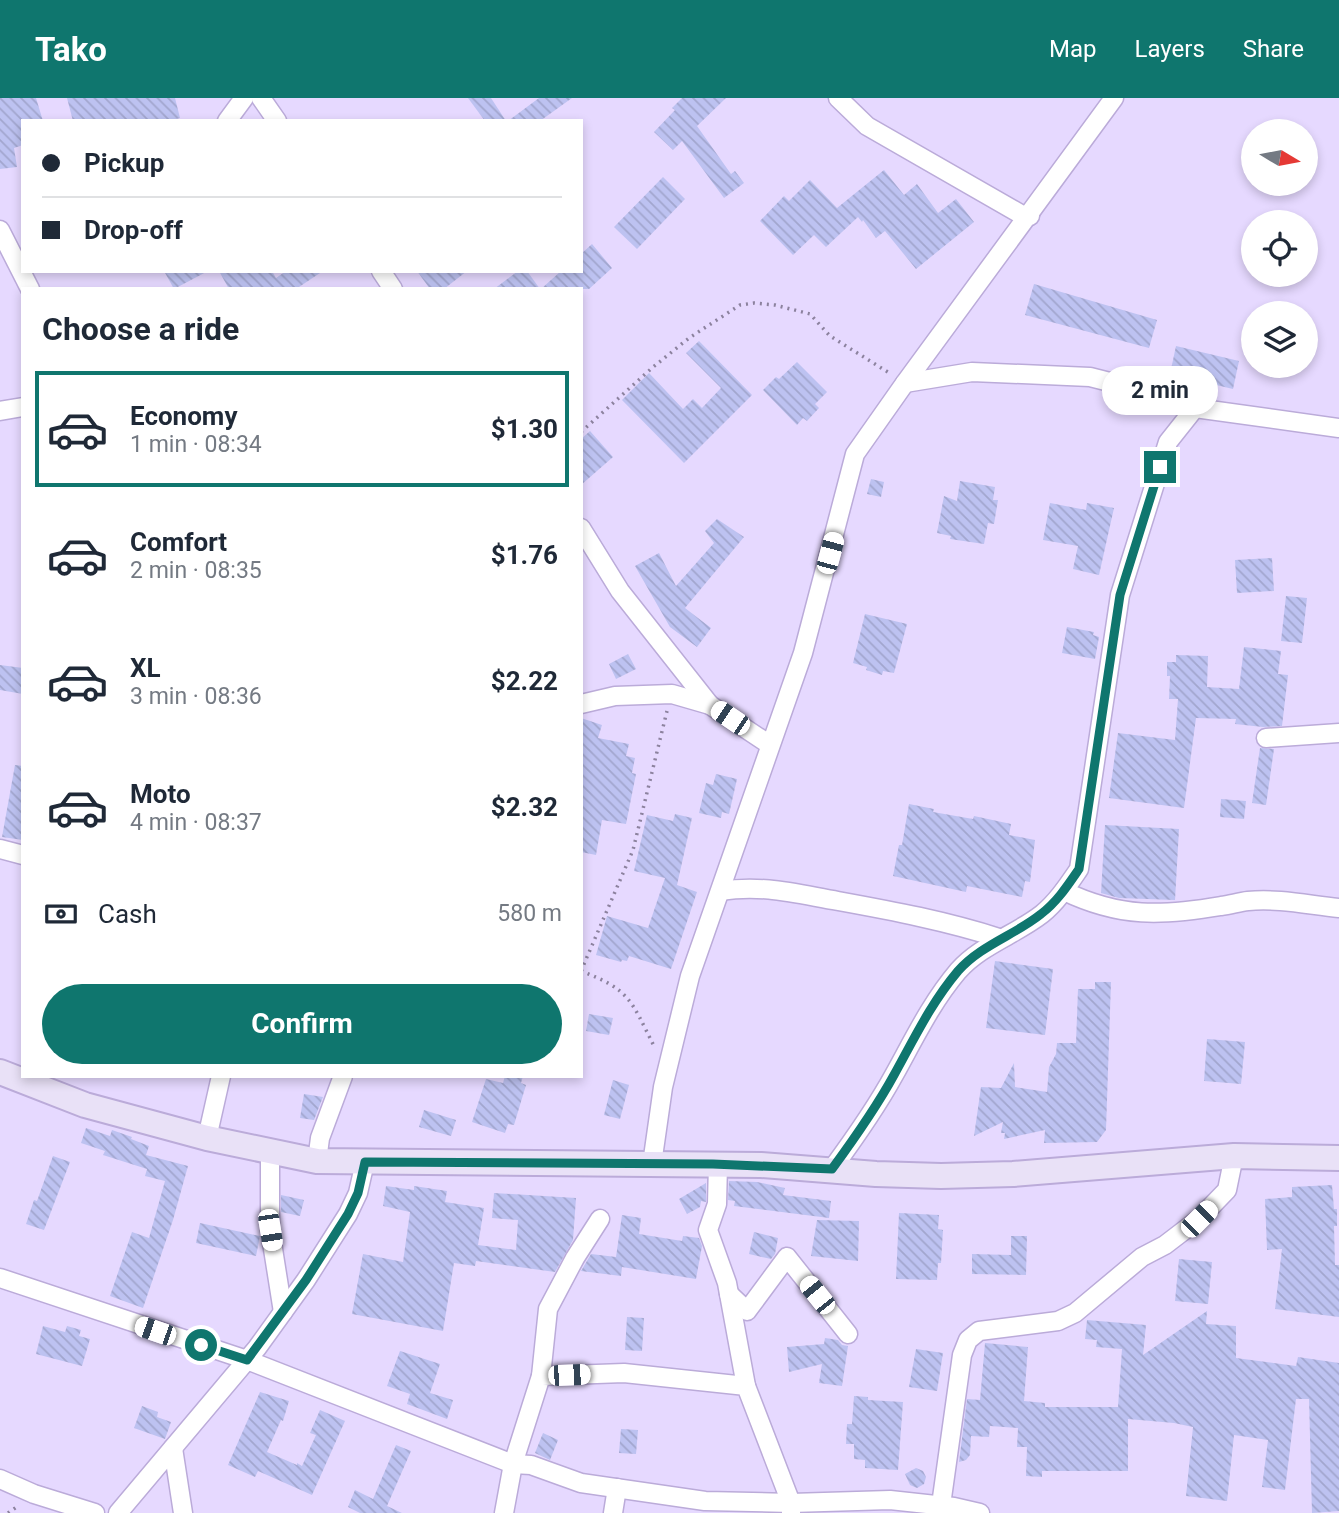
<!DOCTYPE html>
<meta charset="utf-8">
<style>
:root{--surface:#fff;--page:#f6f6f7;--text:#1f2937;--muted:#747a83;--line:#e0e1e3;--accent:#0f766e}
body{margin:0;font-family:Roboto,sans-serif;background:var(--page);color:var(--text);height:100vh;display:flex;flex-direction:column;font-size:26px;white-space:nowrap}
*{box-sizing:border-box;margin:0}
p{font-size:23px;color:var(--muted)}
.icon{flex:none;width:38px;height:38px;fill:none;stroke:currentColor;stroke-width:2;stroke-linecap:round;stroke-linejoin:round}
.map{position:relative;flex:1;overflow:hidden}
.details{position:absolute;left:21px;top:189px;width:562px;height:791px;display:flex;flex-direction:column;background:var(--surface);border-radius:0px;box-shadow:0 4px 10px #0003}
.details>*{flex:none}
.hud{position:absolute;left:21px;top:21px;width:562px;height:154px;border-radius:0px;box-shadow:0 4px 10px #0003;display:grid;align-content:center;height:154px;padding:0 21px;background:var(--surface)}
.needle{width:46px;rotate:100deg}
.fabs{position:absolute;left:1241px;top:21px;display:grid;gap:14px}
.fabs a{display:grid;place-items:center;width:77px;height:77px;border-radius:50%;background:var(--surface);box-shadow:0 4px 10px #0003;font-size:35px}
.end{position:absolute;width:32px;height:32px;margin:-16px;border:9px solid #0f766e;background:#fff;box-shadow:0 0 0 4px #fff}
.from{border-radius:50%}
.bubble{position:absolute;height:49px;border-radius:24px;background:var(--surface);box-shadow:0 4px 10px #0003;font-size:23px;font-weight:700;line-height:49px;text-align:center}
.car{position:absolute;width:21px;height:42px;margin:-21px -10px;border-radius:9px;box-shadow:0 0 5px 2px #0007;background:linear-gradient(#fff 24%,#345 0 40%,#fff 0 76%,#345 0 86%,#fff 0)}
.hud b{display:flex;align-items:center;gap:24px;height:66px;font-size:26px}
.hud b+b{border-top:2px solid var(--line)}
.hud i{width:18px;height:18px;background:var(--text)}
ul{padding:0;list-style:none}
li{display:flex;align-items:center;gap:21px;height:116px;margin:0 14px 10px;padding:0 7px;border:4px solid transparent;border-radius:0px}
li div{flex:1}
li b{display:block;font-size:26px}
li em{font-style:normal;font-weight:700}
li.on{border-color:var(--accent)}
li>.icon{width:63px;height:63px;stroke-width:1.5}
h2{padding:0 21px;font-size:32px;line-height:84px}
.pay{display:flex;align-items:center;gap:18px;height:77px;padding:0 21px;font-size:26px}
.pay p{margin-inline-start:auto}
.primary-button{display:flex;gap:14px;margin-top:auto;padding:14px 21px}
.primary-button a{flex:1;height:80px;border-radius:42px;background:var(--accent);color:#fff;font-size:28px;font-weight:700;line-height:80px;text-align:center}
header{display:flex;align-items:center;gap:42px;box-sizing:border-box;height:98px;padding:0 35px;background:var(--accent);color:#fff}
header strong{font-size:33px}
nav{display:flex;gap:38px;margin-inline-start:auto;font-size:24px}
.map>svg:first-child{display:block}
.building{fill:url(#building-back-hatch)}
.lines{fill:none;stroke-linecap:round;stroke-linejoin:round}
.street-casing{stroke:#bbabd9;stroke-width:21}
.secondary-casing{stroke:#bbabd9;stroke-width:28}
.path{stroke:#8c829e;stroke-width:3.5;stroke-dasharray:2 5;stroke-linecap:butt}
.street{stroke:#fff;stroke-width:18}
.secondary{stroke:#e9e1f7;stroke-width:24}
.route{stroke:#0f766e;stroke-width:9}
</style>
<header>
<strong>Tako</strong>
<nav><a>Map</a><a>Layers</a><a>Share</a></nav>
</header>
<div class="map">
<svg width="1339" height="1415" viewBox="0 0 1339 1415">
<defs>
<pattern id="building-back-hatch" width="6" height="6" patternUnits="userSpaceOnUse" patternTransform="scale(1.75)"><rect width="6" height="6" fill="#bdc2f1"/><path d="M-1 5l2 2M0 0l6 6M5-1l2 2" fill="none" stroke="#a2a6ce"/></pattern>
</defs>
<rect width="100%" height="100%" fill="#e6d9ff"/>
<!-- building -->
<g class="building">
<path d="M 0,0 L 36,0 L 43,23 L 23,23 L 23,47 L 14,50 L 17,69 L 0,71 Z"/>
<path d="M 67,0 L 175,0 L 180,20 L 169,23 L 73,23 Z"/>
<path d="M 468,0 L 491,0 L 506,23 L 485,23 Z"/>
<path d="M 539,0 L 572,0 L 540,23 L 508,23 Z"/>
<path d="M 682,0 L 726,0 L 697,28 L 731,76 L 735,73 L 744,85 L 724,100 L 682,43 L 673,52 L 654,34 L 675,12 L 672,10 Z"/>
<path d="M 884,72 L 904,97 L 917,86 L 938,115 L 956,101 L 974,124 L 916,171 L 885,133 L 876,140 L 863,122 L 862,124 L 858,119 L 826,149 L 814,137 L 793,157 L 760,123 L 784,98 L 789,103 L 810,82 L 837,110 Z"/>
<path d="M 663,79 L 685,101 L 637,151 L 614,129 Z"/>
<path d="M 592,146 L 612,170 L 589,191 L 541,191 L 561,173 L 581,173 L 581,156 Z"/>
<path d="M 164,173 L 208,173 L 174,191 Z"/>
<path d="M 219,173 L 272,173 L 276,180 L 286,173 L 323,173 L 296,191 L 229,191 Z"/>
<path d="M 417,173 L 467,173 L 444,191 L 430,191 Z"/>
<path d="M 518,173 L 527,173 L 540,191 L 494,191 Z"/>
<path d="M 1034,186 L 1157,222 L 1149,250 L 1025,217 Z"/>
<path d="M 699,243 L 752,297 L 684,365 L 622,302 L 649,275 L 683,311 L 693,301 L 702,310 L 721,290 L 686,255 Z"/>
<path d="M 1176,248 L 1239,263 L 1233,291 L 1170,276 Z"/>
<path d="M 797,264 L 827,294 L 815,306 L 819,310 L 807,323 L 803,320 L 797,327 L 763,292 L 776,279 L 779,281 Z"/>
<path d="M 590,333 L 613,359 L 581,387 L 581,341 Z"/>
<path d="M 871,381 L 884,384 L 881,399 L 867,396 Z"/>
<path d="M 960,383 L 995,389 L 993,402 L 998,402 L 994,426 L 988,425 L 984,446 L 950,441 L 951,438 L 937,435 L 944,398 L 957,403 Z"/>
<path d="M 1050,405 L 1086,412 L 1087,405 L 1114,410 L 1099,477 L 1073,471 L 1078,448 L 1043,442 Z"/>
<path d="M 717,421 L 744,439 L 685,510 L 711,530 L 697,549 L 670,529 L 635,468 L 659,455 L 676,488 L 714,445 L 705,433 Z"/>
<path d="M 1272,460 L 1274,493 L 1237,495 L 1235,462 Z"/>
<path d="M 1286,498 L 1307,500 L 1302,545 L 1281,543 Z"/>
<path d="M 865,516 L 907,526 L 894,575 L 883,573 L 882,577 L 866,572 L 867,569 L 853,565 Z"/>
<path d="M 1067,529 L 1094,534 L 1093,537 L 1099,539 L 1095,561 L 1062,555 Z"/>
<path d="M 1244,549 L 1281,553 L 1278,576 L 1288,577 L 1282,628 L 1263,629 L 1235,626 L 1236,621 L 1196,620 L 1184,710 L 1109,700 L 1118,635 L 1175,642 L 1178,601 L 1169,601 L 1170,578 L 1167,578 L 1167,564 L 1176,564 L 1176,557 L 1208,558 L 1207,589 L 1239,591 Z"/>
<path d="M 628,556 L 636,571 L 616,581 L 609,566 Z"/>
<path d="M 0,567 L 23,570 L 23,596 L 0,592 Z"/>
<path d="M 581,620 L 602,627 L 598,640 L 629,646 L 626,658 L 635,660 L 632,675 L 636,676 L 626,726 L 602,722 L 596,757 L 581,754 Z"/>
<path d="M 1260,650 L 1274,651 L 1266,707 L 1252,705 Z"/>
<path d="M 15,667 L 23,668 L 23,742 L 2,739 Z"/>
<path d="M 716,676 L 737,681 L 729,716 L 722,714 L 721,720 L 699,715 L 706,685 L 713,687 Z"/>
<path d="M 1221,701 L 1246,703 L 1244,721 L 1220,719 Z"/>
<path d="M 909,706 L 934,711 L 933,714 L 973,721 L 974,718 L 1011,726 L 1009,737 L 1035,742 L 1030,784 L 1025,783 L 1022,799 L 967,788 L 966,794 L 893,778 L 899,747 L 902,747 Z"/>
<path d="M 675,716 L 692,720 L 677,787 L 697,794 L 671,871 L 629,858 L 627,863 L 622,862 L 621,864 L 596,857 L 607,818 L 648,830 L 665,780 L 634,773 L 647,717 L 673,723 Z"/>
<path d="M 1105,727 L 1179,731 L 1175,802 L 1119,800 L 1101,795 Z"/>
<path d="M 995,863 L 1053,871 L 1045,937 L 986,930 Z"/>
<path d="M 1095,884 L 1111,884 L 1106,1032 L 1097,1044 L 1044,1045 L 1045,1032 L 1004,1041 L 1005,1035 L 1001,1035 L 1003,1024 L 974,1038 L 981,989 L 1001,990 L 1014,965 L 1015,989 L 1047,994 L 1049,969 L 1056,956 L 1057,945 L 1076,945 L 1078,891 L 1095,891 Z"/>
<path d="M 589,916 L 613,920 L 609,937 L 586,933 Z"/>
<path d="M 1207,941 L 1245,944 L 1241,986 L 1204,983 Z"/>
<path d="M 505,978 L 523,978 L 521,985 L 526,987 L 514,1027 L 508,1026 L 505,1035 L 472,1024 L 486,981 L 503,985 Z"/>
<path d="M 613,982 L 629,987 L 620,1021 L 604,1017 Z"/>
<path d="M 304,996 L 323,999 L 314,1022 L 300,1020 Z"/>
<path d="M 424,1012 L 456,1022 L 451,1038 L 419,1029 Z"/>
<path d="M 86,1030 L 110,1038 L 112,1032 L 132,1039 L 131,1041 L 149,1048 L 146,1057 L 188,1068 L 173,1122 L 143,1210 L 110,1198 L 132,1134 L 149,1140 L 165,1083 L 145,1078 L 147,1071 L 103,1057 L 105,1053 L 81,1045 Z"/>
<path d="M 53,1058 L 70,1064 L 44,1132 L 26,1126 L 34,1102 L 37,1103 Z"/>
<path d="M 729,1083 L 757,1084 L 785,1090 L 783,1097 L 831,1103 L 829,1120 L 734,1108 L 735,1103 L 728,1102 Z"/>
<path d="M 706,1085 L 706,1104 L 701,1103 L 700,1109 L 687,1116 L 679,1101 Z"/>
<path d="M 1332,1087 L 1334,1111 L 1337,1111 L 1337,1128 L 1334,1128 L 1335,1167 L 1339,1167 L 1339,1219 L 1275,1211 L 1282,1151 L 1267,1152 L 1265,1101 L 1292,1099 L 1292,1089 Z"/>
<path d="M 386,1088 L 414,1092 L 414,1088 L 447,1093 L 445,1104 L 484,1110 L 478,1147 L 516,1152 L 518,1122 L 492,1120 L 494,1095 L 576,1100 L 573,1142 L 555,1174 L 476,1163 L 475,1168 L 454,1165 L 443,1233 L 352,1216 L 363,1156 L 403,1164 L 410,1114 L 383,1108 Z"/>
<path d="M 281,1097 L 304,1102 L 300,1118 L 281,1114 Z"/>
<path d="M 899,1115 L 939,1117 L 938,1131 L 943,1132 L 941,1165 L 938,1165 L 937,1182 L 896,1181 Z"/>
<path d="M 622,1117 L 641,1120 L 639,1136 L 682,1143 L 683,1138 L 699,1140 L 702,1148 L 696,1181 L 622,1169 L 621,1178 L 581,1173 L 591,1156 L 616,1159 Z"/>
<path d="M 817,1122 L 859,1123 L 858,1163 L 811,1158 Z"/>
<path d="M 200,1125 L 260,1138 L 256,1158 L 196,1145 Z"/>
<path d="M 754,1134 L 778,1140 L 775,1156 L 771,1161 L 749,1156 Z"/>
<path d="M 1011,1138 L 1027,1138 L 1026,1177 L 972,1176 L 972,1156 L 1011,1157 Z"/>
<path d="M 1179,1161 L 1212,1164 L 1208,1206 L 1175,1203 Z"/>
<path d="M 1207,1213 L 1206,1226 L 1236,1228 L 1236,1260 L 1296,1268 L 1298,1259 L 1339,1265 L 1339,1413 L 1312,1415 L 1309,1301 L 1296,1301 L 1285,1392 L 1262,1389 L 1268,1342 L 1234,1337 L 1227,1403 L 1186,1398 L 1193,1329 L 1174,1325 L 1128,1321 L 1128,1373 L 1042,1373 L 1042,1379 L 1026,1378 L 1027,1349 L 1017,1349 L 1018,1330 L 990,1328 L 989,1339 L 971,1338 L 970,1357 L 966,1362 L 959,1364 L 967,1301 L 980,1302 L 985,1245 L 1028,1249 L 1024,1303 L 1045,1305 L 1045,1309 L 1118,1309 L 1122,1251 L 1096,1249 L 1097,1242 L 1085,1241 L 1087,1222 L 1146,1227 L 1143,1257 Z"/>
<path d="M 627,1219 L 644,1220 L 642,1253 L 625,1252 Z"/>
<path d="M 43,1228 L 65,1234 L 67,1228 L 81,1232 L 79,1238 L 90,1241 L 82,1268 L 36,1256 Z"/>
<path d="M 825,1240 L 838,1242 L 842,1247 L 848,1248 L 842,1288 L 819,1285 L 822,1266 L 789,1274 L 787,1249 L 824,1246 Z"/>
<path d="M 916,1251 L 943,1255 L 937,1293 L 909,1289 Z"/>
<path d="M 400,1253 L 440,1266 L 430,1295 L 453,1302 L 447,1321 L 407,1306 L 410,1296 L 387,1288 Z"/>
<path d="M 260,1294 L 289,1303 L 283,1323 L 281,1322 L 267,1354 L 297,1367 L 297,1365 L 302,1368 L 316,1337 L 310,1335 L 320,1312 L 345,1323 L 312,1397 L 258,1373 L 255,1379 L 228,1367 Z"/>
<path d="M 854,1298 L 868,1299 L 868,1302 L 903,1304 L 898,1372 L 865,1370 L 865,1362 L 854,1361 L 854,1346 L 846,1346 L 847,1326 L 852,1326 Z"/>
<path d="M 142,1308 L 158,1314 L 157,1319 L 171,1324 L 165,1341 L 134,1330 Z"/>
<path d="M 621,1331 L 638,1332 L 636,1356 L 619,1355 Z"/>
<path d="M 543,1335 L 558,1342 L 550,1362 L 535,1355 Z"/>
<path d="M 396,1347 L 411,1353 L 387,1408 L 402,1415 L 360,1415 L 348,1409 L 355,1392 L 373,1401 Z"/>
<path d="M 916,1370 L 923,1373 L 926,1379 L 924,1386 L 917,1390 L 910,1387 L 905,1376 Z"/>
</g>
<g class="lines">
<defs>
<g id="street">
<path d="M 261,0 L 277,23"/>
<path d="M 838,0 L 867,28 L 1024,118 L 1030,118"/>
<path d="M 227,23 L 244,0"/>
<path d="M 0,132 L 30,191"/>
<path d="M 381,173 L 393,191"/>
<path d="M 905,285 L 972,274 L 1090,279 L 1157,296 L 1195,310 L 1339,330"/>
<path d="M 0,313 L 23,309"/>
<path d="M 581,430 L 620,493 L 710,607 L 770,647"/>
<path d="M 581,606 L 615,598 L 672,596 L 710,607"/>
<path d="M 1266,640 L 1339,635"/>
<path d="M 0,751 L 23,757"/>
<path d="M 721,793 C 762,786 797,796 838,803 C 893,813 946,823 999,840"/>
<path d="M 1064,793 C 1120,820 1162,818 1221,808 C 1230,807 1239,804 1248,803 C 1278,800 1309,807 1339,810"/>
<path d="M 207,1040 L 221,978"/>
<path d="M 270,1055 L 270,1132 L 283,1214"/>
<path d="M 317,1063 L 320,1040 L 343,978"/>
<path d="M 652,1066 L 663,989 L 690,878 L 803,555 L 855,356 L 905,285 L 1114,0"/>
<path d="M 718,1066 L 717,1106 L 708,1132 L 727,1185 L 746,1288"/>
<path d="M 832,1071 C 854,1041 876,1010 894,977 C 914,941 931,905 958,873 C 981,847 1015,837 1042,816 C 1057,804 1068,787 1079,771 L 1120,497 L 1168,344 L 1195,310"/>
<path d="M 0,1180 L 247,1262 L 513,1366 L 531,1367 L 581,1385 L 705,1403 L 791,1405 L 890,1402 L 954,1409 L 980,1415"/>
<path d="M 729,1196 L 747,1213 L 787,1159 L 848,1236"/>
<path d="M 541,1278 L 548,1211 L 575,1160 L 600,1121"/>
<path d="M 173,1350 L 183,1415"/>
<path d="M 0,1381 L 34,1396 L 95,1415"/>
<path d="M 941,1407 L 962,1257 L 968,1242 L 979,1233 L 1058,1223 L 1075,1215 L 1142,1159 L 1165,1147 L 1199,1121 L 1227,1092 L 1234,1058"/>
<path d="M 118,1415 L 257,1250 L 306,1182 L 348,1116 L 358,1095 L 365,1064"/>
<path d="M 504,1415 L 513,1366 L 541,1278 L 624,1275 L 746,1288 L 791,1405 L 791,1414"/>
<path d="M 613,1415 L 617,1390"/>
</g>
<path id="secondary" d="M 0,974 L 85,1007 L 207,1040 L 317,1063 L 761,1067 L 876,1076 L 941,1078 L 1013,1076 L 1234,1058 L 1339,1060"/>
</defs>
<!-- street casing -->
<use href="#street" class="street-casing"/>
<!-- secondary casing -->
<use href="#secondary" class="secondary-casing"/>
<!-- path -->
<g class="path">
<path d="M 581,334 L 652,270 L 689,240 L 740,207 L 754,205 L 775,207 L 810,216 L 830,238 L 891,276"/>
<path d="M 581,873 L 633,752 L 667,613"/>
<path d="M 581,873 C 631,892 631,903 654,948"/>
<path d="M 8,1415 L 18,1408"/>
</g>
<!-- street -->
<use href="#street" class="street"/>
<!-- secondary -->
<use href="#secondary" class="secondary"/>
</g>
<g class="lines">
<!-- route -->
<path class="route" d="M 201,1247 L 247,1262 L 306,1182 L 348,1116 L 358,1095 L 365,1064 L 713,1066 L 832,1071 C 854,1041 876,1010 894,977 C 914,941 931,905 958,873 C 981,847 1015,837 1041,816 C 1057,804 1068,787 1079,771 L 1120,497 L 1160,369"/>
</g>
</svg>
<div class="fabs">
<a><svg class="needle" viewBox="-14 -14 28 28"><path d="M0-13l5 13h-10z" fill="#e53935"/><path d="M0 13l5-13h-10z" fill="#747a83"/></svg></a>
<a><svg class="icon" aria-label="locate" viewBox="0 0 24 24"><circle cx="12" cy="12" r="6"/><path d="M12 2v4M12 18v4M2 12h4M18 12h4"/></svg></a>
<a><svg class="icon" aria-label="layers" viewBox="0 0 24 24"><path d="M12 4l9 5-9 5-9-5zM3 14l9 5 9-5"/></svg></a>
</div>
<i class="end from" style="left:201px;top:1247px"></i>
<i class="end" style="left:1160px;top:369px"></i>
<div class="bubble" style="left:1102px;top:268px;width:116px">2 min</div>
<i class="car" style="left:830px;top:455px;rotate:15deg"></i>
<i class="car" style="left:730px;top:620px;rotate:304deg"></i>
<i class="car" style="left:1199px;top:1121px;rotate:45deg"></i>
<i class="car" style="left:270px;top:1132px;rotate:171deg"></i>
<i class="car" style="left:817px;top:1197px;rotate:321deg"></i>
<i class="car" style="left:155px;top:1233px;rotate:289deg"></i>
<i class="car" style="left:569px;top:1277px;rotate:88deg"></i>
<div class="hud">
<b><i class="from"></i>Pickup</b>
<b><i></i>Drop-off</b>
</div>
<section class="details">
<h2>Choose a ride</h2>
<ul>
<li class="on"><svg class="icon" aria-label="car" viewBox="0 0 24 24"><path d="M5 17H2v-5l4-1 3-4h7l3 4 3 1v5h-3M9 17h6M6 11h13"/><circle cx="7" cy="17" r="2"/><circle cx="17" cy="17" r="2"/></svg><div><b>Economy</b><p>1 min · 08:34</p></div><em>$1.30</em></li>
<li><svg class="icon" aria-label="car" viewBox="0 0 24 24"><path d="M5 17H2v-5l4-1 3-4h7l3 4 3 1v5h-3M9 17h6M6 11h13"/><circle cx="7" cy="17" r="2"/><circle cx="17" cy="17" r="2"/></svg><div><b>Comfort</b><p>2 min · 08:35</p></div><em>$1.76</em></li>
<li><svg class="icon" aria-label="car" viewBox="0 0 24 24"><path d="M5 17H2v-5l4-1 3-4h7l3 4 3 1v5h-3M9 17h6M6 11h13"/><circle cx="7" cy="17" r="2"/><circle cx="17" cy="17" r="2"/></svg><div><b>XL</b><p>3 min · 08:36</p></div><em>$2.22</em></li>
<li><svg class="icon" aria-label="car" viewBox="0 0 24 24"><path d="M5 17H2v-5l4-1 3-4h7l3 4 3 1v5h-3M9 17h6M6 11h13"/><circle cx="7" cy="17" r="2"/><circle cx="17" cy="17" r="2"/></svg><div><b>Moto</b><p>4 min · 08:37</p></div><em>$2.32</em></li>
</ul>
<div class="pay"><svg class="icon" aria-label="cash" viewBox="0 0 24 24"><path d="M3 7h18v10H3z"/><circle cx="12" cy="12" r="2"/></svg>Cash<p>580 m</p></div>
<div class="primary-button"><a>Confirm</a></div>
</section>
</div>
